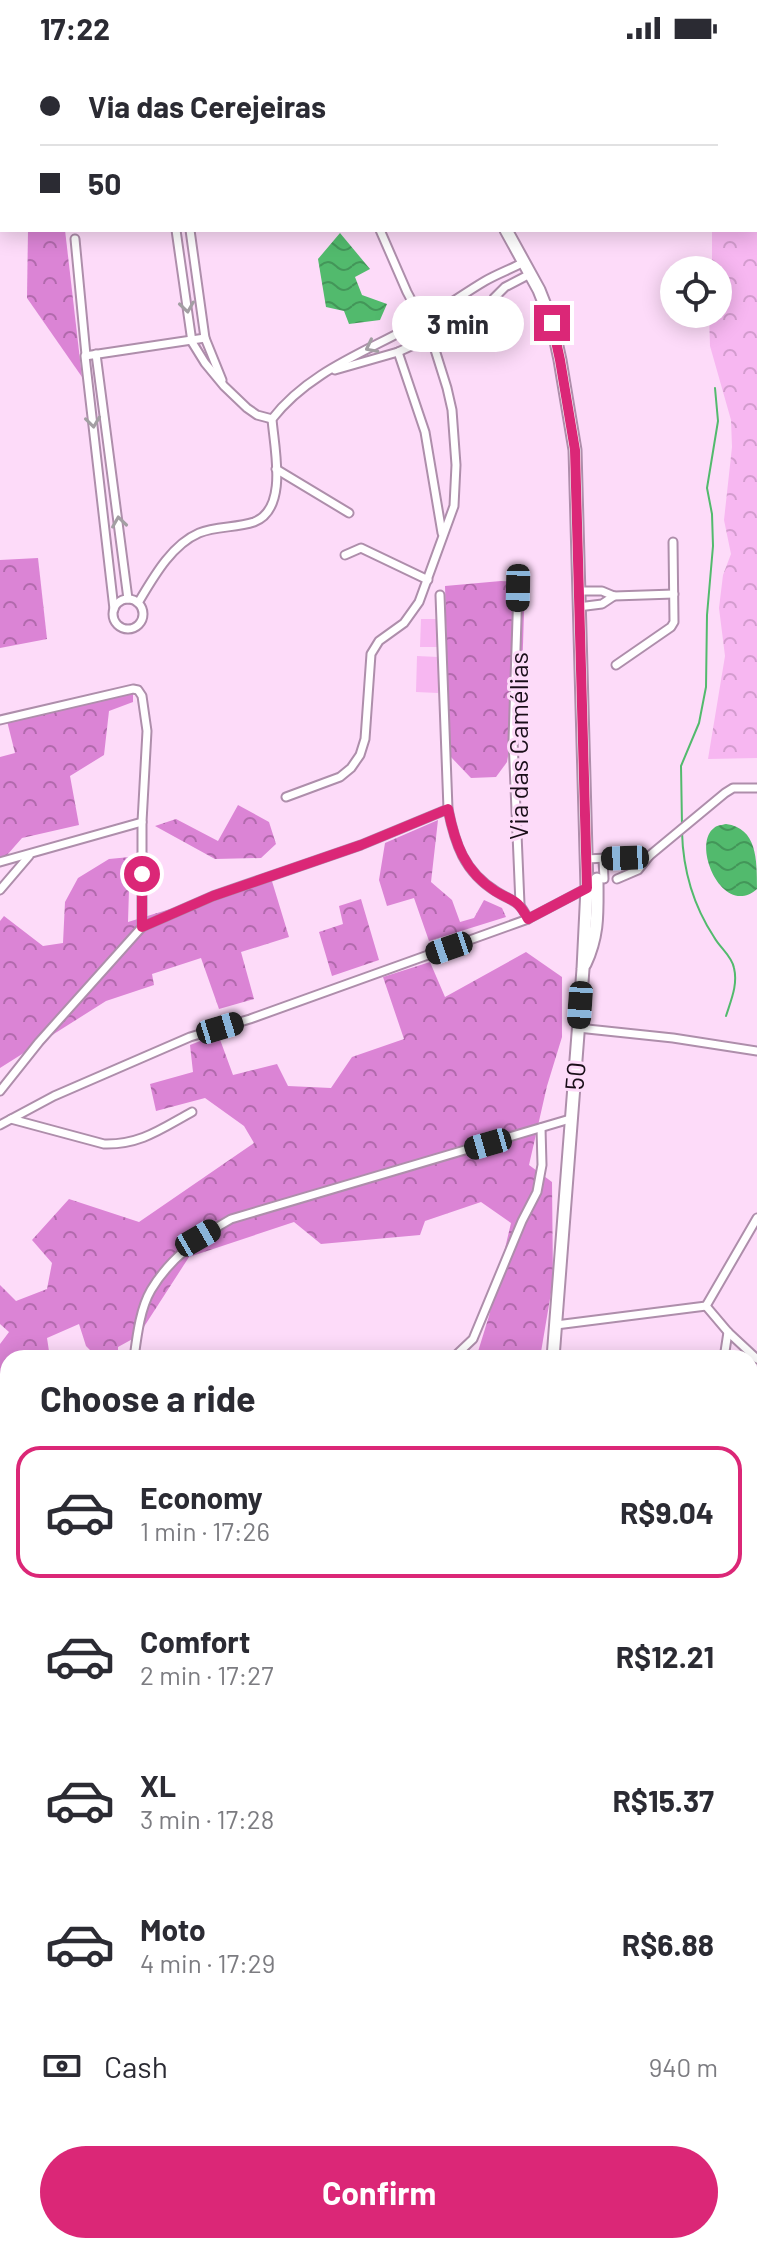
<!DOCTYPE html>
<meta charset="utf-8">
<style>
:root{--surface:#fff;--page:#f2f2f3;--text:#2b2b33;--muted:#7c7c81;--line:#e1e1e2;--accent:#db2777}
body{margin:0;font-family:Barlow,sans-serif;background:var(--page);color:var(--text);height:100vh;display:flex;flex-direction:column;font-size:30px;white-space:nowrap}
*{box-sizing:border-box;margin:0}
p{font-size:26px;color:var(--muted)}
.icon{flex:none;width:44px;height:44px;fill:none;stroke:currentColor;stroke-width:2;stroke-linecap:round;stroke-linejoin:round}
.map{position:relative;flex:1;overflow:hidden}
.drawer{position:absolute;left:0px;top:1294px;width:758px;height:904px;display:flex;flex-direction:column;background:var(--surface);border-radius:24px 24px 0 0;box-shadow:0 4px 20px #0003}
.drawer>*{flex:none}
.banner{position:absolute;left:0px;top:0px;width:758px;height:176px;box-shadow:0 4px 20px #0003;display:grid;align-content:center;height:176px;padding:0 40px;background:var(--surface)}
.fabs{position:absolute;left:660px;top:200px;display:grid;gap:16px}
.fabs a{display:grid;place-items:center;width:72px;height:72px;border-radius:50%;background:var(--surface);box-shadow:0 4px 20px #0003;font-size:40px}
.end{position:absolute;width:36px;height:36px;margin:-18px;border:10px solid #db2777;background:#fff;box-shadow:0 0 0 4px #fff}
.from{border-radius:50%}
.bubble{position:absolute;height:56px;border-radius:28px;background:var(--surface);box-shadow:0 4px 20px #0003;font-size:26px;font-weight:700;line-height:56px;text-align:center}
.car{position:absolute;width:24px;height:48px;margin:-24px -12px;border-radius:10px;box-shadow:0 0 6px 2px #0007;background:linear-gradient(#222 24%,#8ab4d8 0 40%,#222 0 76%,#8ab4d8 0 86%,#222 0)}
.banner b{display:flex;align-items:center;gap:28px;height:76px;font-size:30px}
.banner b+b{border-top:2px solid var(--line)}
.banner i{width:20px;height:20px;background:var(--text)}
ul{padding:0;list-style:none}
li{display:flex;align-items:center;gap:24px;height:132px;margin:0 16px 12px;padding:0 24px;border:4px solid transparent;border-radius:24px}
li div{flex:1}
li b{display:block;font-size:30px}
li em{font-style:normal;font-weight:700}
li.selected{border-color:var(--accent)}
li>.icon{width:72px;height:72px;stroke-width:1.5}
h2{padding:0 40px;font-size:36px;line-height:96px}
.pay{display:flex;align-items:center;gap:20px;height:88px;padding:0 40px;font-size:30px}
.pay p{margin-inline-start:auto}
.primary-button{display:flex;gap:16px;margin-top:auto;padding:16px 40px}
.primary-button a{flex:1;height:92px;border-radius:48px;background:var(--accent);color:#fff;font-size:32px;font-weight:700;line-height:92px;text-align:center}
.status{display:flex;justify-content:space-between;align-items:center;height:56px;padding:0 40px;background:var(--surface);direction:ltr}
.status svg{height:22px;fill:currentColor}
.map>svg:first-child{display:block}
.forest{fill:url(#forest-crowns)}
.park{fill:url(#park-crowns)}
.pitch{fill:#f7b7f1}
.water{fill:url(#water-waves)}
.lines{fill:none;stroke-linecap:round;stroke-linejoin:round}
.stream{stroke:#52ba6d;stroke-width:2}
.minor-casing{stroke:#ae8eab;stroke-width:11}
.secondary-casing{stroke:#ae8eab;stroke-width:15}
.minor{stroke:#fff;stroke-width:7}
.secondary{stroke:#fff;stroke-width:11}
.oneway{stroke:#a39fa3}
.route{stroke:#db2777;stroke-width:10}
.labels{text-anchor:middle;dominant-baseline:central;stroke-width:6;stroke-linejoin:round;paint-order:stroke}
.street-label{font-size:26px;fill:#190e18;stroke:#fddbf9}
</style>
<div class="status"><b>17:22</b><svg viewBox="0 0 49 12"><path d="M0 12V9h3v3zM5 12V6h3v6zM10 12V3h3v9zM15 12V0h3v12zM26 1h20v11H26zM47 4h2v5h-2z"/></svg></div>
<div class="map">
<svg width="757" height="2198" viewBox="0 0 757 2198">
<defs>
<pattern id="forest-crowns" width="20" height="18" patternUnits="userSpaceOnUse" patternTransform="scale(2)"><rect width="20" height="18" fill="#db84d5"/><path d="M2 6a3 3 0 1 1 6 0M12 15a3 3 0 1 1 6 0" fill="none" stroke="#b16aac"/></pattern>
<pattern id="park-crowns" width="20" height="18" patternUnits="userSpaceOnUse" patternTransform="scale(2)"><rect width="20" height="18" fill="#f7b7f1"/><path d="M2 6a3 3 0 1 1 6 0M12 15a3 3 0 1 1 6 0" fill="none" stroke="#d39cce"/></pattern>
<pattern id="water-waves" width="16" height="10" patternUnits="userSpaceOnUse" patternTransform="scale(2)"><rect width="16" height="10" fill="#52ba6d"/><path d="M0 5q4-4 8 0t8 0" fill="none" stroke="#439659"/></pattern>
</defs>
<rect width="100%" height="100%" fill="#fddbf9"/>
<!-- forest -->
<g class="forest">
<path d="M 28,174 L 65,174 L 82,321 L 27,242 Z"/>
<path d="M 38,502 L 47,583 L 0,592 L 0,504 Z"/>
<path d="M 501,525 L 525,526 L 522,619 L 507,706 L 496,721 L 471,722 L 450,700 L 445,530 Z"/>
<path d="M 133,633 L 133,646 L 109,655 L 104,699 L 70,720 L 79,769 L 22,782 L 0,807 L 0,701 L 15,697 L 7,665 Z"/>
<path d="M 238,749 L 269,766 L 276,788 L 261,802 L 215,803 L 155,770 L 176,763 L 218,785 Z"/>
<path d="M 438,764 L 431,826 L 452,844 L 460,866 L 474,862 L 484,844 L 502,852 L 506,861 L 429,885 L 414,842 L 387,850 L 379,824 L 385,787 Z"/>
<path d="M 130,801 L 128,866 L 271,822 L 289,881 L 241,896 L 254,943 L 219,953 L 201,902 L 152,918 L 154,929 L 106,945 L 0,1012 L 0,865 L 4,860 L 43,890 L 63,887 L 65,846 L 78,822 L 109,803 Z"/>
<path d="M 361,843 L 379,904 L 332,920 L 319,876 L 343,868 L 339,850 Z"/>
<path d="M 526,896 L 562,921 L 562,981 L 547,1030 L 529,1109 L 552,1126 L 553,1225 L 540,1302 L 476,1302 L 489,1260 L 511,1167 L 481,1146 L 425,1165 L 420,1179 L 321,1188 L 294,1166 L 189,1201 L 138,1280 L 118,1291 L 118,1302 L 98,1302 L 86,1290 L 79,1268 L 47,1282 L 50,1302 L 8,1302 L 8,1316 L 0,1318 L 0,1288 L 9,1276 L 0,1268 L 0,1229 L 16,1245 L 47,1233 L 52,1207 L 32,1184 L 69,1143 L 139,1166 L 254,1087 L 244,1070 L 205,1042 L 156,1055 L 150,1028 L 193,1016 L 190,989 L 218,978 L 233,1019 L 277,1008 L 288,1030 L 331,1032 L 352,1001 L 404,983 L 383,921 L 430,906 L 445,941 Z"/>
<path d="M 8,1673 L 8,2190 L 387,2190 L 380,2198 L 0,2198 L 0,1681 L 2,1677 Z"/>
</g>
<!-- park -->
<path class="park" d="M 658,0 L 757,0 L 757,702 L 708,703 L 725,600 L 719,552 L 723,519 L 731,498 L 724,464 L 732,391 L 731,364 L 710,290 L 709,258 L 718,258 L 718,214 L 712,214 L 712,174 L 756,174 L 756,2 L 658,2 Z"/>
<!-- pitch -->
<g class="pitch">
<path d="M 421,563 L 438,563 L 439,591 L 420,591 Z"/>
<path d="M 417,600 L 438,601 L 438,637 L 416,636 Z"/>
</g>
<!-- water -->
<g class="water">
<path d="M 340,177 L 370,213 L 355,221 L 362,239 L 387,248 L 380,264 L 349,268 L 344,255 L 326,251 L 318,203 Z"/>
<path d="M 726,768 C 757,772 757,803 757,833 C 723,863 691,789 714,772 C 717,769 722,769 726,768 Z"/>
</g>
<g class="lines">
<!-- stream -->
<g class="stream">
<path d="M 682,769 L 681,710 L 699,667 L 706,631 L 707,559 L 713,490 L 712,458 L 707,432 L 718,365 L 715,332"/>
<path d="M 682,776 C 683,814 693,849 714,881 C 720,892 732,900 734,912 C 738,929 731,944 726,960"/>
</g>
<defs>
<g id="minor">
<path d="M 176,174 L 192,286 L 205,307 L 224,330 L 247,352 L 257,359 L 272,363"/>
<path d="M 190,174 L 205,282 L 222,324"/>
<path d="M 75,183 L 86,299"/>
<path d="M 398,296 L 425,376 L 442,477"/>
<path d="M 96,298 L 128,543"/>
<path d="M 335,314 L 398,296 L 431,281 L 452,267 L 481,258 L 487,254 L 494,242 L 505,231 L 530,218"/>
<path d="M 276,413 L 349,457"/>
<path d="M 345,499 L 361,492 L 428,524"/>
<path d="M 518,532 L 513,684 L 520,848"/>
<path d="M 578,535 L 602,535 L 614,540 L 674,538"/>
<path d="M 440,539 L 448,753 C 455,788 464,816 497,836 C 515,847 518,843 528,863"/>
<circle cx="128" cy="558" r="15"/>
<path d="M 138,547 C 153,522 171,489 199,477 C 216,470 236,472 254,466 C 289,453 274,391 272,363 C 310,314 369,295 421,265 C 443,253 463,238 485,225 C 497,218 511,213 524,206"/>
<path d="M 578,551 L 602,548 L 614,540"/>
<path d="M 114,553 L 85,300 L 205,282"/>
<path d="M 616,609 L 671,571 L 674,566 L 673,486"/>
<path d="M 0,664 L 133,633 L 138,634 L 142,640 L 147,675 L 142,766 L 142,871 L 39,986 L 0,1035"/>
<path d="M 286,741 L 340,721 L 351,712 L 360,699 L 365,683 L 371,598 L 379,585 L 404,567 L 419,546 L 454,450 L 456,409 L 452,354 L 447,332 L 431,281 L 407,236 L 380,174"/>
<path d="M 586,803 L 649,800"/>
<path d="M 603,803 L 604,823"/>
<path d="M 0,806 L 142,766"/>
<path d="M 617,823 L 638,814 L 649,800 L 725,737 L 733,732 L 757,732"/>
<path d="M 0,834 L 29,800"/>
<path d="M 142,871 L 213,840 L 361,789 L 448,753"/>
<path d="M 578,972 L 673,982 L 757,995"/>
<path d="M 11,1063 L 104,1088 C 140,1089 161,1073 192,1056"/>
<path d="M 0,1069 L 54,1040 L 190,981 L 250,963 L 528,863 L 587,832"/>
<path d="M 706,1250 L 757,1162"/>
<path d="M 706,1250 L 728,1276 L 757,1303"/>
<path d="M 556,1269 L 706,1250"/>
<path d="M 134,1302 C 137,1280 140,1253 151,1234 C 170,1202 199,1181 231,1163 L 570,1063"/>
<path d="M 453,1302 L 473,1283 L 522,1165 L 537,1136 L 542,1109 L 541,1072"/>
<path d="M 724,1302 L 728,1276"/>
<path d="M 750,1434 L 757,1470"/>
<path d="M 750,1535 L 757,1526"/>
<path d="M 0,1682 C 7,1661 1,1663 1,1644 C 1,1633 4,1621 8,1611"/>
<path d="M 750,1703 L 757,1708"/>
<path d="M 750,1761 L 757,1748"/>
<path d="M 751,1889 L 757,1877"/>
<path d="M 750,2113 L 757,2116"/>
<path d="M 549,2198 L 550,2190"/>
<path d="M 679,2198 L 681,2190"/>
</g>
<g id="secondary">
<path d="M 406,0 L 407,2"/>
<path d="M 506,174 L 539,234 L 552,267 L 560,304 L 575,394 L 587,832 L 583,913 L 553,1302"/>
<path d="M 585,908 C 599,878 597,856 597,823"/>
<path d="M 750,1626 L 750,1628"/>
<path d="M 530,2198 L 531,2190"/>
</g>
</defs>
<!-- minor casing -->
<use href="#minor" class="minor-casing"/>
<!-- secondary casing -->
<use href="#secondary" class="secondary-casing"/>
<!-- minor -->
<use href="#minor" class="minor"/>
<!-- secondary -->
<use href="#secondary" class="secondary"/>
</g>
<!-- one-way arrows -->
<defs><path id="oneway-chevron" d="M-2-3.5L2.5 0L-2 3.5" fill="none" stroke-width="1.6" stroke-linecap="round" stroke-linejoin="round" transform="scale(2)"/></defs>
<g class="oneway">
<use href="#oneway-chevron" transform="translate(187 251) rotate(82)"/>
<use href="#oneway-chevron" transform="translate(371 291) rotate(153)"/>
<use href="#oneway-chevron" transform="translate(93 366) rotate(83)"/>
<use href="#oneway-chevron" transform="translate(119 466) rotate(-98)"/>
</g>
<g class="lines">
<!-- route -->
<path class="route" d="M 142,818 L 142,871 L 213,840 L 361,789 L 448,753 C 455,787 464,815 495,835 C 513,846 517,842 528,863 L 587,832 L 575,394 L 560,304 L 552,267"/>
</g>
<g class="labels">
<!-- street labels -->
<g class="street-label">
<text transform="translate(517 690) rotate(-90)">Via das Camélias</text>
<text transform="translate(574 1020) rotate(-85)">50</text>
</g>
</g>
</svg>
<div class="fabs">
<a><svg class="icon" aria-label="locate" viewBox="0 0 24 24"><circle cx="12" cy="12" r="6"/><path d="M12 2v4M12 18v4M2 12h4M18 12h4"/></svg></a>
</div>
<i class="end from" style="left:142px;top:818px"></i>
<i class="end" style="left:552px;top:267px"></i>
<div class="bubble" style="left:392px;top:240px;width:132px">3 min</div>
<i class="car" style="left:518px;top:532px;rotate:181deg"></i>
<i class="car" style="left:625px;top:802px;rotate:268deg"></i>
<i class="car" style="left:449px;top:892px;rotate:251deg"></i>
<i class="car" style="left:580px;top:949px;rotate:184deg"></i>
<i class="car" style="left:220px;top:972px;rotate:73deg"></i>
<i class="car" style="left:488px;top:1088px;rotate:254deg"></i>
<i class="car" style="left:198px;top:1182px;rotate:60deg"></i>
<div class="banner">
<b><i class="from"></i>Via das Cerejeiras</b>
<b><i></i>50</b>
</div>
<section class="drawer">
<h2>Choose a ride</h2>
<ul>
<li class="selected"><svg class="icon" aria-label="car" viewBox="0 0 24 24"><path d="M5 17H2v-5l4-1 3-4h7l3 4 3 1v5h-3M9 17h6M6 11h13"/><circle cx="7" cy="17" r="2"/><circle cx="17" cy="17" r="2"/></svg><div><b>Economy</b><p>1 min · 17:26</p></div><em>R$9.04</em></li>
<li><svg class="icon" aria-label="car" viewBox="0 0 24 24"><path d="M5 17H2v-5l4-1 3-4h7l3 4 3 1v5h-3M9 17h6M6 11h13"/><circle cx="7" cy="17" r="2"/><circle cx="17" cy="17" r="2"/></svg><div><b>Comfort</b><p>2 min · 17:27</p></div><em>R$12.21</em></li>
<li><svg class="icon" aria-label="car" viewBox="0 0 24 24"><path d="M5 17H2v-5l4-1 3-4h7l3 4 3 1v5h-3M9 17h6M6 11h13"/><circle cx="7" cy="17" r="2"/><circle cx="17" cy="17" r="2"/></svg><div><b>XL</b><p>3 min · 17:28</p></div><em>R$15.37</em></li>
<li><svg class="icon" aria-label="car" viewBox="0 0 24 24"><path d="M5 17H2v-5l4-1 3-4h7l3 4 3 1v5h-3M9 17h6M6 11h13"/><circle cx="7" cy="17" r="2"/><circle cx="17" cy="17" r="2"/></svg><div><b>Moto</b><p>4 min · 17:29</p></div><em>R$6.88</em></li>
</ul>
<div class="pay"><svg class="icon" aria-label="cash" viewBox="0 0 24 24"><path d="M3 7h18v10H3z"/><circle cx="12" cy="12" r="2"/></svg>Cash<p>940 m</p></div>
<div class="primary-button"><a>Confirm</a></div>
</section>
</div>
